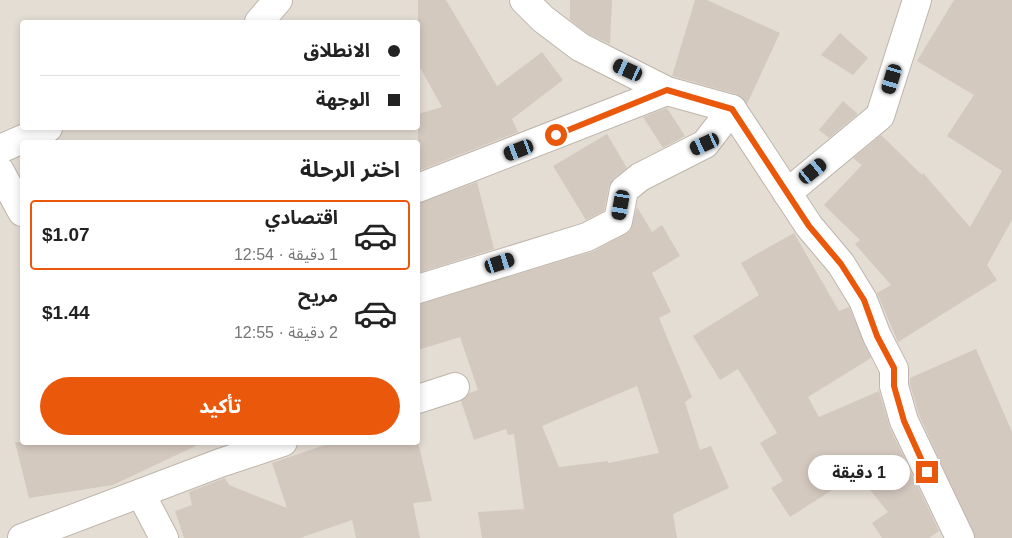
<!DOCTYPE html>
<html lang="ar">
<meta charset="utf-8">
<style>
:root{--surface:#fff;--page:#f2f2f2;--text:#222;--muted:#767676;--line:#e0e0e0;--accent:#ea580c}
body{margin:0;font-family:Arial,"Noto Sans Arabic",sans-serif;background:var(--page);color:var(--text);direction:rtl;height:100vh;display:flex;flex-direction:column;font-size:19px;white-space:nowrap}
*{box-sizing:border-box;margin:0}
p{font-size:16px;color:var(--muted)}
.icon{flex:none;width:28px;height:28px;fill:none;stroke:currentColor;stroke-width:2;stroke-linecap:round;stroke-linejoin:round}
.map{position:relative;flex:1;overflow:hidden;direction:ltr}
.details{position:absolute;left:20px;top:140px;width:400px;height:305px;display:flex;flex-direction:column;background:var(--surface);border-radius:5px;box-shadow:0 2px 8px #0003;direction:rtl}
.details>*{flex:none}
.guide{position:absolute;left:20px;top:20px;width:400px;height:110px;border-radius:5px;box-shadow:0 2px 8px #0003;direction:rtl;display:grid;align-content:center;height:110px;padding:0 20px;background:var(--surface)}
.end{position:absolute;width:22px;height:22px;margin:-11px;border:6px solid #ea580c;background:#fff;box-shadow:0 0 0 2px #fff}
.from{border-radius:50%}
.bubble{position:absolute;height:35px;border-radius:18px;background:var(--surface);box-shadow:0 2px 8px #0003;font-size:16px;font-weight:700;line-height:35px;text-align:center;direction:rtl}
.car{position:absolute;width:15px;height:30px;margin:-15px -8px;border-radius:6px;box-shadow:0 0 4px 1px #0007;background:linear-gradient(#222 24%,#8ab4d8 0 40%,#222 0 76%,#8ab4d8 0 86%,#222 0)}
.guide b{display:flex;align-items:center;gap:18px;height:48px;font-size:19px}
.guide b+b{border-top:1px solid var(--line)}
.guide i{width:12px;height:12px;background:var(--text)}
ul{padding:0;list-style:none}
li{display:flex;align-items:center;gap:15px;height:70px;margin:0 10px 8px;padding:0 10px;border:2px solid transparent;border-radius:5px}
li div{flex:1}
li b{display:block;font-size:19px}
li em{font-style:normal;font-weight:700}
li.on{border-color:var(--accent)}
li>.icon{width:45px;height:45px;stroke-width:1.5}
h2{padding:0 20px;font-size:22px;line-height:60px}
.cta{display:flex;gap:10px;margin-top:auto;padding:10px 20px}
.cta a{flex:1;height:58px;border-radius:30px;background:var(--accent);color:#fff;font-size:20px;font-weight:700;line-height:58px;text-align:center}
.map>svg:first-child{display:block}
.residential{fill:#e4ddd4;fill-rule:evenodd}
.building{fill:#d4c9bf;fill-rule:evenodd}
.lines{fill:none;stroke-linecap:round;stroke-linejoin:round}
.minor-casing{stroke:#beb5ac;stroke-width:30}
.minor{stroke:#fff;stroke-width:28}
.route{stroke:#ea580c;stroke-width:6}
</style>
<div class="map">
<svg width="1012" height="538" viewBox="0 0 1012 538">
<rect width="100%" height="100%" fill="#f0ece5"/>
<!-- residential -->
<path class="residential" d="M 0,0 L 1012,0 L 1012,538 L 0,538 ZM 22,22 L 418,22 L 418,128 L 22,128 ZM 22,142 L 418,142 L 418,442 L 22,442 Z"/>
<!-- building -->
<g class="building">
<path d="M 418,0 L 446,0 L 497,86 L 542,52 L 563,80 L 512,119 L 518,132 L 418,171 L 418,114 L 442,107 L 418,64 Z"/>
<path d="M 570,0 L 612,0 L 610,44 L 588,34 L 570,20 Z"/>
<path d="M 695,0 L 707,0 L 780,33 L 747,104 L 736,94 L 672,76 Z"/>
<path d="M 954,0 L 1012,0 L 1012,220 L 987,265 L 997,280 L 898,342 L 877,293 L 891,285 L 855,244 L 860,240 L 824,205 L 862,165 L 853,158 L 881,135 L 922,175 L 923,173 L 970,227 L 1002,171 L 947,136 L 974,95 L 917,61 Z"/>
<path d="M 840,33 L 868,58 L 853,75 L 821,55 Z"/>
<path d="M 843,101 L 858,114 L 829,138 L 819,130 Z"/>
<path d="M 667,108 L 685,136 L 663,148 L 643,117 Z"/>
<path d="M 607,134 L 627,168 L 614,178 L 609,186 L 604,211 L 586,220 L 553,166 Z"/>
<path d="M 477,182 L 494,249 L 418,273 L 418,203 Z"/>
<path d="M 637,207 L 652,232 L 662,225 L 680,256 L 652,273 L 671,312 L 659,318 L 692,397 L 685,402 L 700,450 L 711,446 L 729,488 L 673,514 L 677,538 L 482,538 L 478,512 L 524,509 L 514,434 L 508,435 L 506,429 L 474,440 L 461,401 L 469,393 L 478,390 L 460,337 L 418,350 L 418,304 L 594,251 L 630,231 ZM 637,386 L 659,453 L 608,463 L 608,461 L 559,467 L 542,426 Z"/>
<path d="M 794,233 L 839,311 L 849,307 L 871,358 L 808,397 L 819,417 L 879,391 L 890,428 L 939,531 L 929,538 L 882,538 L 872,523 L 888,512 L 857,474 L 790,517 L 771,488 L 783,481 L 760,443 L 777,433 L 738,369 L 720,380 L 693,336 L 759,295 L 741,263 Z"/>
<path d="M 976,349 L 1012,432 L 1012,538 L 975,538 L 919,415 L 910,384 L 910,378 Z"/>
<path d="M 15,442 L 204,442 L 113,485 L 29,498 Z"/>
<path d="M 334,442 L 418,442 L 432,501 L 413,503 L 420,538 L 356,538 L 352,520 L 300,538 L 184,538 L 175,511 L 192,505 L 189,492 L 225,478 L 229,485 L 287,508 L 272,463 Z"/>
</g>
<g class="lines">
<defs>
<g id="minor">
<path d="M 524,0 L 543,19 L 580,47 L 667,91 L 732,109 L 809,226 L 841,264 L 863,300 L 877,336 L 894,369 L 894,386 L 904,421 L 960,538"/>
<path d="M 259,22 L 278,0"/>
<path d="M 0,149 L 48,128"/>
<path d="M 0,171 L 22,212"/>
<path d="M 418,188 L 667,91"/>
<path d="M 787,193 L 880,116 L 917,0"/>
<path d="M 418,289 L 587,237 L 618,221 L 624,190 L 640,177 L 705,144 L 732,109"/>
<path d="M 418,399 L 455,387"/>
<path d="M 141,494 L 164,538"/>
<path d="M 22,538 L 220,463 L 283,442"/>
</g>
</defs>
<!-- minor casing -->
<use href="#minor" class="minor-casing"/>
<!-- minor -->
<use href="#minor" class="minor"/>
</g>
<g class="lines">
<!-- route -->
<path class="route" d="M 556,135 L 667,90 L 732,109 L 809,226 L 841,264 L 864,300 L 877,336 L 894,368 L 894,386 L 904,421 L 927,472"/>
</g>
</svg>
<i class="end from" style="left:556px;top:135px"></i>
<i class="end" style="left:927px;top:472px"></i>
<div class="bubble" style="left:808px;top:455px;width:102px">1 دقيقة</div>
<i class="car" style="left:628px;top:70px;rotate:295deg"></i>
<i class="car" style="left:892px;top:79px;rotate:197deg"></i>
<i class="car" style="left:705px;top:144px;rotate:245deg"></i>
<i class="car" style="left:519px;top:150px;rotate:249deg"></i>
<i class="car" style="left:813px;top:171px;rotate:51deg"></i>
<i class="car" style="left:621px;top:205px;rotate:190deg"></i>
<i class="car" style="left:500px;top:263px;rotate:72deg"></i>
<div class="guide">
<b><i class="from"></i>الانطلاق</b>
<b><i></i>الوجهة</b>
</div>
<section class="details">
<h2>اختر الرحلة</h2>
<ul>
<li class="on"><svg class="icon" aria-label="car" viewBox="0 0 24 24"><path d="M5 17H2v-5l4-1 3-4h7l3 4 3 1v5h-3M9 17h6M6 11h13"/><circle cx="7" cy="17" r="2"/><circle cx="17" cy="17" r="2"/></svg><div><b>اقتصادي</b><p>1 دقيقة · 12:54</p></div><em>$1.07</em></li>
<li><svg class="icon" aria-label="car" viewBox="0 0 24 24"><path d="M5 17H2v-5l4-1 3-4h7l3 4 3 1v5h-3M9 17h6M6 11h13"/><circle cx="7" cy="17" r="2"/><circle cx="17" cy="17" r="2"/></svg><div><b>مريح</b><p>2 دقيقة · 12:55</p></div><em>$1.44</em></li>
</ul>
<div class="cta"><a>تأكيد</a></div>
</section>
</div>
